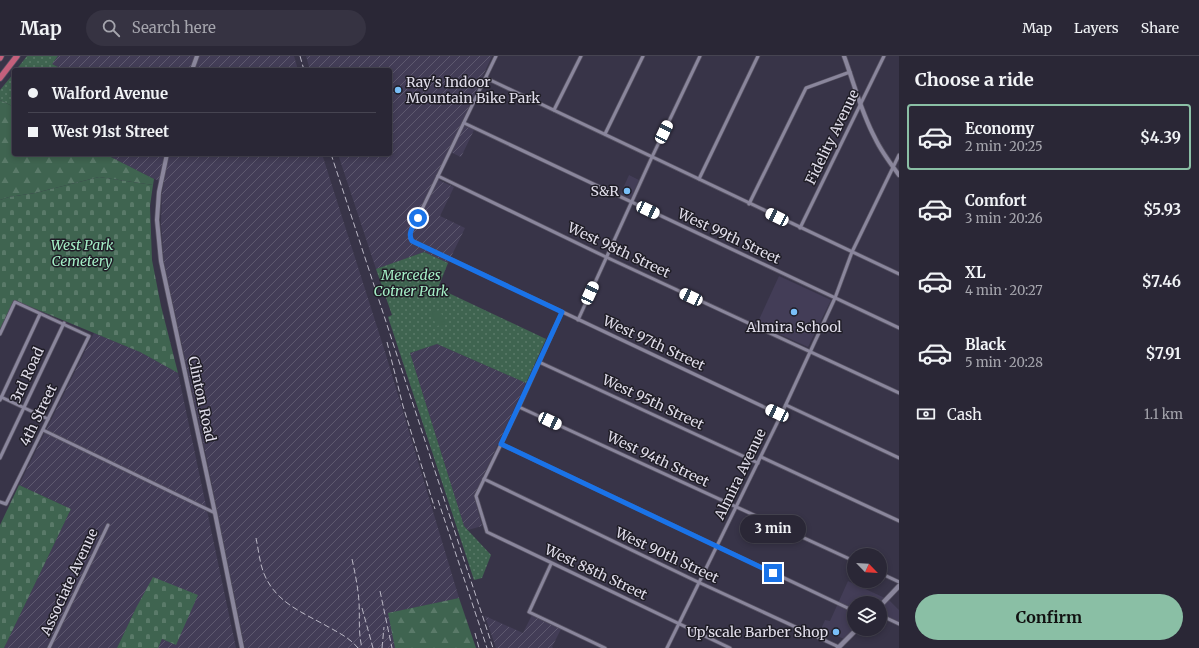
<!DOCTYPE html>
<meta charset="utf-8">
<style>
:root{--surface:#2a2736;--page:#363342;--text:#f1f3f6;--muted:#a5a5ad;--line:#464451;--accent:#8abfa5}
body{margin:0;font-family:Merriweather,serif;background:var(--page);color:var(--text);height:100vh;display:flex;flex-direction:column;font-size:15px;white-space:nowrap}
*{box-sizing:border-box;margin:0}
p{font-size:13px;color:var(--muted)}
.icon{flex:none;width:22px;height:22px;fill:none;stroke:currentColor;stroke-width:2;stroke-linecap:round;stroke-linejoin:round}
.map{position:relative;flex:1;overflow:hidden}
.panel{display:flex;flex-direction:column;background:var(--surface);width:300px}
.panel>*{flex:none}
.top-card{position:absolute;left:12px;top:12px;width:380px;height:88px;border-radius:4px;box-shadow:0 2px 6px #0003,0 0 0 1px var(--line);display:grid;align-content:center;height:88px;padding:0 16px;background:var(--surface)}
.needle{width:26px;rotate:115deg}
.tools{position:absolute;left:847px;top:492px;display:grid;gap:8px}
.tools a{display:grid;place-items:center;width:40px;height:40px;border-radius:50%;background:var(--surface);box-shadow:0 2px 6px #0003,0 0 0 1px var(--line);font-size:20px}
.end{position:absolute;width:18px;height:18px;margin:-9px;border:5px solid #1a73e8;background:#fff;box-shadow:0 0 0 2px #fff}
.from{border-radius:50%}
.bubble{position:absolute;height:28px;border-radius:14px;background:var(--surface);box-shadow:0 2px 6px #0003,0 0 0 1px var(--line);font-size:13px;font-weight:700;line-height:28px;text-align:center}
.car{position:absolute;width:12px;height:24px;margin:-12px -6px;border-radius:5px;box-shadow:0 0 3px 1px #0007;background:linear-gradient(#fff 24%,#345 0 40%,#fff 0 76%,#345 0 86%,#fff 0)}
.top-card b{display:flex;align-items:center;gap:14px;height:38px;font-size:15px}
.top-card b+b{border-top:1px solid var(--line)}
.top-card i{width:10px;height:10px;background:var(--text)}
ul{padding:0;list-style:none}
li{display:flex;align-items:center;gap:12px;height:66px;margin:0 8px 6px;padding:0 8px;border:2px solid transparent;border-radius:4px}
li div{flex:1}
li b{display:block;font-size:15px}
li em{font-style:normal;font-weight:700}
li.active{border-color:var(--accent)}
li>.icon{width:36px;height:36px;stroke-width:1.5}
h2{padding:0 16px;font-size:18px;line-height:48px}
.pay{display:flex;align-items:center;gap:10px;height:44px;padding:0 16px;font-size:15px}
.pay p{margin-inline-start:auto}
.cta{display:flex;gap:8px;margin-top:auto;padding:8px 16px}
.cta a{flex:1;height:46px;border-radius:24px;background:var(--accent);color:#111;font-size:16px;font-weight:700;line-height:46px;text-align:center}
header{display:flex;align-items:center;gap:24px;box-sizing:border-box;height:56px;padding:0 20px;background:var(--surface);border-bottom:1px solid var(--line)}
header strong{font-size:19px}
nav{display:flex;gap:22px;margin-inline-start:auto;font-size:14px}
.search{width:280px;height:36px;background:var(--page);display:flex;align-items:center;gap:10px;box-sizing:border-box;padding:0 14px;border-radius:22px;color:var(--muted);font-size:15px}
main{display:flex;flex:1;min-height:0}
.map>svg:first-child{display:block}
.built{fill:#433d57}
.industrial{fill:url(#industrial-furrows)}
.grass{fill:url(#grass-dots)}
.forest{fill:url(#forest-firs)}
.cemetery{fill:url(#cemetery-stones)}
.garden{fill:#3f6450}
.lines{fill:none;stroke-linecap:round;stroke-linejoin:round}
.minor-casing{stroke:#565262;stroke-width:4.5}
.tertiary-casing{stroke:#565262;stroke-width:5.5}
.secondary-casing{stroke:#565262;stroke-width:6}
.motorway-casing{stroke:#565262;stroke-width:7}
.minor{stroke:#8a869c;stroke-width:3}
.tertiary{stroke:#8a869c;stroke-width:4}
.secondary{stroke:#8a869c;stroke-width:4.5}
.motorway{stroke:#c5607c;stroke-width:5.5}
.rail{stroke:#bbb8c6;stroke-width:1;stroke-dasharray:6 3;stroke-linecap:butt}
.route{stroke:#1a73e8;stroke-width:5}
.poi-dot{fill:#79bff8;stroke:#1f1d26;stroke-width:1.5}
.labels{text-anchor:middle;dominant-baseline:central;stroke-width:3;stroke-linejoin:round;paint-order:stroke}
.poi-label{font-size:14px;fill:#e0ddea;stroke:#1f1d26;text-anchor:end}
.street-label{font-size:14px;fill:#e0ddea;stroke:#1f1d26}
.park-label{font-size:14px;font-style:italic;fill:#a4eec6;stroke:#1f1d26}
</style>
<header>
<strong>Map</strong>
<div class="search"><svg class="icon" aria-label="search" viewBox="0 0 24 24"><circle cx="10" cy="10" r="6"/><path d="M15 15l6 6"/></svg>Search here</div>
<nav><a>Map</a><a>Layers</a><a>Share</a></nav>
</header>
<main>
<div class="map">
<svg width="899" height="592" viewBox="0 0 899 592">
<defs>
<pattern id="industrial-furrows" width="10" height="10" patternUnits="userSpaceOnUse"><rect width="10" height="10" fill="#433d57"/><path d="M-1 1l2-2M0 10L10 0M9 11l2-2" fill="none" stroke="#5e596f"/></pattern>
<pattern id="grass-dots" width="8" height="8" patternUnits="userSpaceOnUse"><rect width="8" height="8" fill="#3f6450"/><path d="M2 2h.1M6 6h.1" fill="none" stroke="#5a7a69" stroke-width="1.8" stroke-linecap="round"/></pattern>
<pattern id="forest-firs" width="22" height="20" patternUnits="userSpaceOnUse"><rect width="22" height="20" fill="#3f6450"/><path d="M5 1l3.5 6h-7zM16 11l3.5 6h-7z" fill="#5a7a69"/></pattern>
<pattern id="cemetery-stones" width="16" height="16" patternUnits="userSpaceOnUse"><rect width="16" height="16" fill="#3f6450"/><path d="M2 7V4a2 2 0 0 1 4 0v3zM10 15v-3a2 2 0 0 1 4 0v3z" fill="#5a7a69"/></pattern>
</defs>
<rect width="100%" height="100%" fill="#383448"/>
<!-- built -->
<g class="built">
<path d="M 629,119 L 639,124 L 630,144 L 620,139 Z"/>
<path d="M 779,220 L 831,244 L 808,291 L 757,268 Z"/>
<path d="M 848,525 L 885,542 L 886,541 L 899,554 L 899,567 L 880,557 L 880,547 L 854,547 L 854,573 L 844,583 L 821,573 L 825,564 L 830,565 Z"/>
</g>
<!-- industrial -->
<g class="industrial">
<path d="M 58,0 L 294,0 L 298,14 L 64,14 L 52,8 Z"/>
<path d="M 306,0 L 492,0 L 461,68 L 474,74 L 461,101 L 448,95 L 436,123 L 454,131 L 440,160 L 465,172 L 448,207 L 424,196 L 376,213 L 338,98 L 390,98 L 390,14 L 310,14 Z"/>
<path d="M 105,98 L 322,98 L 386,299 L 459,542 L 389,557 L 395,592 L 245,592 L 208,409 L 164,206 L 161,168 L 162,137 L 164,126 L 154,123 Z"/>
<path d="M 94,277 L 140,296 L 178,317 L 236,592 L 158,592 L 162,583 L 176,589 L 136,552 L 117,592 L 4,592 L 71,453 L 19,429 Z"/>
<path d="M 437,288 L 526,327 L 474,440 L 482,470 L 468,474 L 464,470 L 410,297 Z"/>
<path d="M 532,559 L 561,573 L 552,591 L 553,592 L 496,592 L 485,560 L 523,577 Z"/>
</g>
<!-- grass -->
<g class="grass">
<path d="M 27,0 L 58,0 L 52,8 L 64,14 L 16,14 Z"/>
<path d="M 14,17 L 14,51 L 0,44 L 0,34 Z"/>
<path d="M 424,196 L 448,207 L 438,232 L 546,283 L 526,327 L 437,288 L 410,297 L 464,470 L 491,499 L 482,522 L 474,524 L 388,261 L 392,259 L 376,213 Z"/>
</g>
<!-- forest -->
<g class="forest">
<path d="M 0,44 L 14,51 L 14,98 L 105,98 L 154,123 L 153,129 L 99,121 L 35,137 L 9,141 L 0,144 Z"/>
<path d="M 459,542 L 476,592 L 395,592 L 388,557 Z"/>
</g>
<!-- cemetery -->
<g class="cemetery">
<path d="M 99,121 L 153,129 L 150,150 L 152,204 L 161,250 L 178,317 L 140,296 L 14,244 L 0,273 L 0,144 L 9,141 L 35,137 Z"/>
<path d="M 19,429 L 71,453 L 4,592 L 0,592 L 0,469 Z"/>
<path d="M 153,521 L 198,539 L 176,589 L 162,583 L 158,592 L 117,592 L 136,552 Z"/>
</g>
<!-- garden -->
<path class="garden" d="M 440,254 L 445,268 L 436,270 L 432,256 Z"/>
<g class="lines">
<defs>
<g id="minor">
<path d="M 496,0 L 410,178 L 410,182 L 412,185 L 781,359"/>
<path d="M 486,22 L 899,218"/>
<path d="M 554,54 L 581,0"/>
<path d="M 464,67 L 899,272"/>
<path d="M 605,78 L 643,0"/>
<path d="M 438,120 L 606,201 L 899,337"/>
<path d="M 699,123 L 758,0"/>
<path d="M 749,148 L 806,32 L 850,16"/>
<path d="M 800,172 L 884,0"/>
<path d="M 562,256 L 519,351 L 476,440 L 487,476 L 730,592"/>
<path d="M 578,264 L 652,101 L 700,0"/>
<path d="M 0,278 L 15,246 L 89,280 L 6,448 L 0,446"/>
<path d="M 539,306 L 758,407"/>
<path d="M 1,341 L 48,363"/>
<path d="M 0,344 L 40,258"/>
<path d="M 786,349 L 899,402"/>
<path d="M 519,351 L 854,505"/>
<path d="M 43,374 L 215,457"/>
<path d="M 501,388 L 854,555"/>
<path d="M 761,401 L 899,465"/>
<path d="M 0,402 L 64,267"/>
<path d="M 484,423 L 698,526 L 839,591"/>
<path d="M 551,508 L 529,556 L 605,592"/>
<path d="M 880,517 L 899,526"/>
<path d="M 880,559 L 899,568"/>
<path d="M 49,592 L 108,469"/>
<path d="M 667,592 L 781,359 L 835,242 L 852,196 L 899,99"/>
</g>
<g id="tertiary">
<path d="M 844,0 C 854,27 861,56 875,82 C 881,95 890,107 899,119"/>
<path d="M 192,14 L 197,0"/>
<path d="M 167,98 L 159,136 L 157,164 L 161,205 L 215,457 L 242,592"/>
</g>
<g id="secondary">
<path d="M 880,550 L 899,530"/>
<path d="M 838,592 L 857,573"/>
</g>
<g id="motorway">
<path d="M 0,2 L 1,0"/>
<path d="M 0,22 L 17,0"/>
</g>
</defs>
<!-- minor casing -->
<use href="#minor" class="minor-casing"/>
<!-- tertiary casing -->
<use href="#tertiary" class="tertiary-casing"/>
<!-- secondary casing -->
<use href="#secondary" class="secondary-casing"/>
<!-- motorway casing -->
<use href="#motorway" class="motorway-casing"/>
<!-- minor -->
<use href="#minor" class="minor"/>
<!-- tertiary -->
<use href="#tertiary" class="tertiary"/>
<!-- secondary -->
<use href="#secondary" class="secondary"/>
<!-- motorway -->
<use href="#motorway" class="motorway"/>
<!-- rail -->
<g class="rail">
<path d="M 300,0 L 304,14"/>
<path d="M 331,98 L 493,592"/>
<path d="M 387,286 L 403,350 L 435,453"/>
<path d="M 438,444 L 487,592"/>
<path d="M 256,482 C 259,496 260,512 267,524 C 279,547 303,557 325,569 C 337,576 349,581 358,592"/>
<path d="M 352,503 C 355,517 358,531 359,546 C 360,562 358,576 362,592"/>
<path d="M 380,535 L 392,592"/>
<path d="M 362,552 L 373,592"/>
<path d="M 475,577 L 479,592"/>
<path d="M 382,592 L 384,571"/>
</g>
</g>
<g class="lines">
<!-- route -->
<path class="route" d="M 418,162 C 414,169 407,177 412,185 L 562,256 L 501,388 L 773,517"/>
</g>
<!-- markers -->
<g class="poi-dot">
<circle cx="398" cy="34" r="4"/>
<circle cx="627" cy="135" r="4"/>
<circle cx="794" cy="256" r="4"/>
<circle cx="836" cy="576" r="4"/>
</g>
<g class="labels">
<!-- poi labels -->
<g class="poi-label">
<text x="406" y="26" text-anchor="start">Ray's Indoor<tspan x="406" dy="16">Mountain Bike Park</tspan></text>
<text x="619" y="135">S&amp;R</text>
<text x="794" y="271" text-anchor="middle">Almira School</text>
<text x="828" y="576">Up'scale Barber Shop</text>
</g>
<!-- street labels -->
<g class="street-label">
<text transform="translate(832 81) rotate(-64)">Fidelity Avenue</text>
<text transform="translate(729 180) rotate(25)">West 99th Street</text>
<text transform="translate(619 194) rotate(25)">West 98th Street</text>
<text transform="translate(654 287) rotate(25)">West 97th Street</text>
<text transform="translate(27 319) rotate(-65)">3rd Road</text>
<text transform="translate(202 343) rotate(78)">Clinton Road</text>
<text transform="translate(653 346) rotate(25)">West 95th Street</text>
<text transform="translate(38 359) rotate(-64)">4th Street</text>
<text transform="translate(658 403) rotate(25)">West 94th Street</text>
<text transform="translate(740 418) rotate(-64)">Almira Avenue</text>
<text transform="translate(667 499) rotate(25)">West 90th Street</text>
<text transform="translate(596 516) rotate(25)">West 88th Street</text>
<text transform="translate(69 526) rotate(-65)">Associate Avenue</text>
</g>
<!-- park labels -->
<g class="park-label">
<text x="82" y="189">West Park<tspan x="82" dy="16">Cemetery</tspan></text>
<text x="411" y="219">Mercedes<tspan x="411" dy="16">Cotner Park</tspan></text>
</g>
</g>
</svg>
<div class="tools">
<a><svg class="needle" viewBox="-14 -14 28 28"><path d="M0-13l5 13h-10z" fill="#e53935"/><path d="M0 13l5-13h-10z" fill="#a5a5ad"/></svg></a>
<a><svg class="icon" aria-label="layers" viewBox="0 0 24 24"><path d="M12 4l9 5-9 5-9-5zM3 14l9 5 9-5"/></svg></a>
</div>
<i class="end from" style="left:418px;top:162px"></i>
<i class="end" style="left:773px;top:517px"></i>
<div class="bubble" style="left:740px;top:459px;width:66px">3 min</div>
<i class="car" style="left:664px;top:76px;rotate:26deg"></i>
<i class="car" style="left:648px;top:154px;rotate:115deg"></i>
<i class="car" style="left:777px;top:161px;rotate:296deg"></i>
<i class="car" style="left:590px;top:237px;rotate:25deg"></i>
<i class="car" style="left:691px;top:241px;rotate:295deg"></i>
<i class="car" style="left:777px;top:357px;rotate:295deg"></i>
<i class="car" style="left:550px;top:365px;rotate:115deg"></i>
<div class="top-card">
<b><i class="from"></i>Walford Avenue</b>
<b><i></i>West 91st Street</b>
</div>
</div>
<section class="panel">
<h2>Choose a ride</h2>
<ul>
<li class="active"><svg class="icon" aria-label="car" viewBox="0 0 24 24"><path d="M5 17H2v-5l4-1 3-4h7l3 4 3 1v5h-3M9 17h6M6 11h13"/><circle cx="7" cy="17" r="2"/><circle cx="17" cy="17" r="2"/></svg><div><b>Economy</b><p>2 min · 20:25</p></div><em>$4.39</em></li>
<li><svg class="icon" aria-label="car" viewBox="0 0 24 24"><path d="M5 17H2v-5l4-1 3-4h7l3 4 3 1v5h-3M9 17h6M6 11h13"/><circle cx="7" cy="17" r="2"/><circle cx="17" cy="17" r="2"/></svg><div><b>Comfort</b><p>3 min · 20:26</p></div><em>$5.93</em></li>
<li><svg class="icon" aria-label="car" viewBox="0 0 24 24"><path d="M5 17H2v-5l4-1 3-4h7l3 4 3 1v5h-3M9 17h6M6 11h13"/><circle cx="7" cy="17" r="2"/><circle cx="17" cy="17" r="2"/></svg><div><b>XL</b><p>4 min · 20:27</p></div><em>$7.46</em></li>
<li><svg class="icon" aria-label="car" viewBox="0 0 24 24"><path d="M5 17H2v-5l4-1 3-4h7l3 4 3 1v5h-3M9 17h6M6 11h13"/><circle cx="7" cy="17" r="2"/><circle cx="17" cy="17" r="2"/></svg><div><b>Black</b><p>5 min · 20:28</p></div><em>$7.91</em></li>
</ul>
<div class="pay"><svg class="icon" aria-label="cash" viewBox="0 0 24 24"><path d="M3 7h18v10H3z"/><circle cx="12" cy="12" r="2"/></svg>Cash<p>1.1 km</p></div>
<div class="cta"><a>Confirm</a></div>
</section>
</main>
